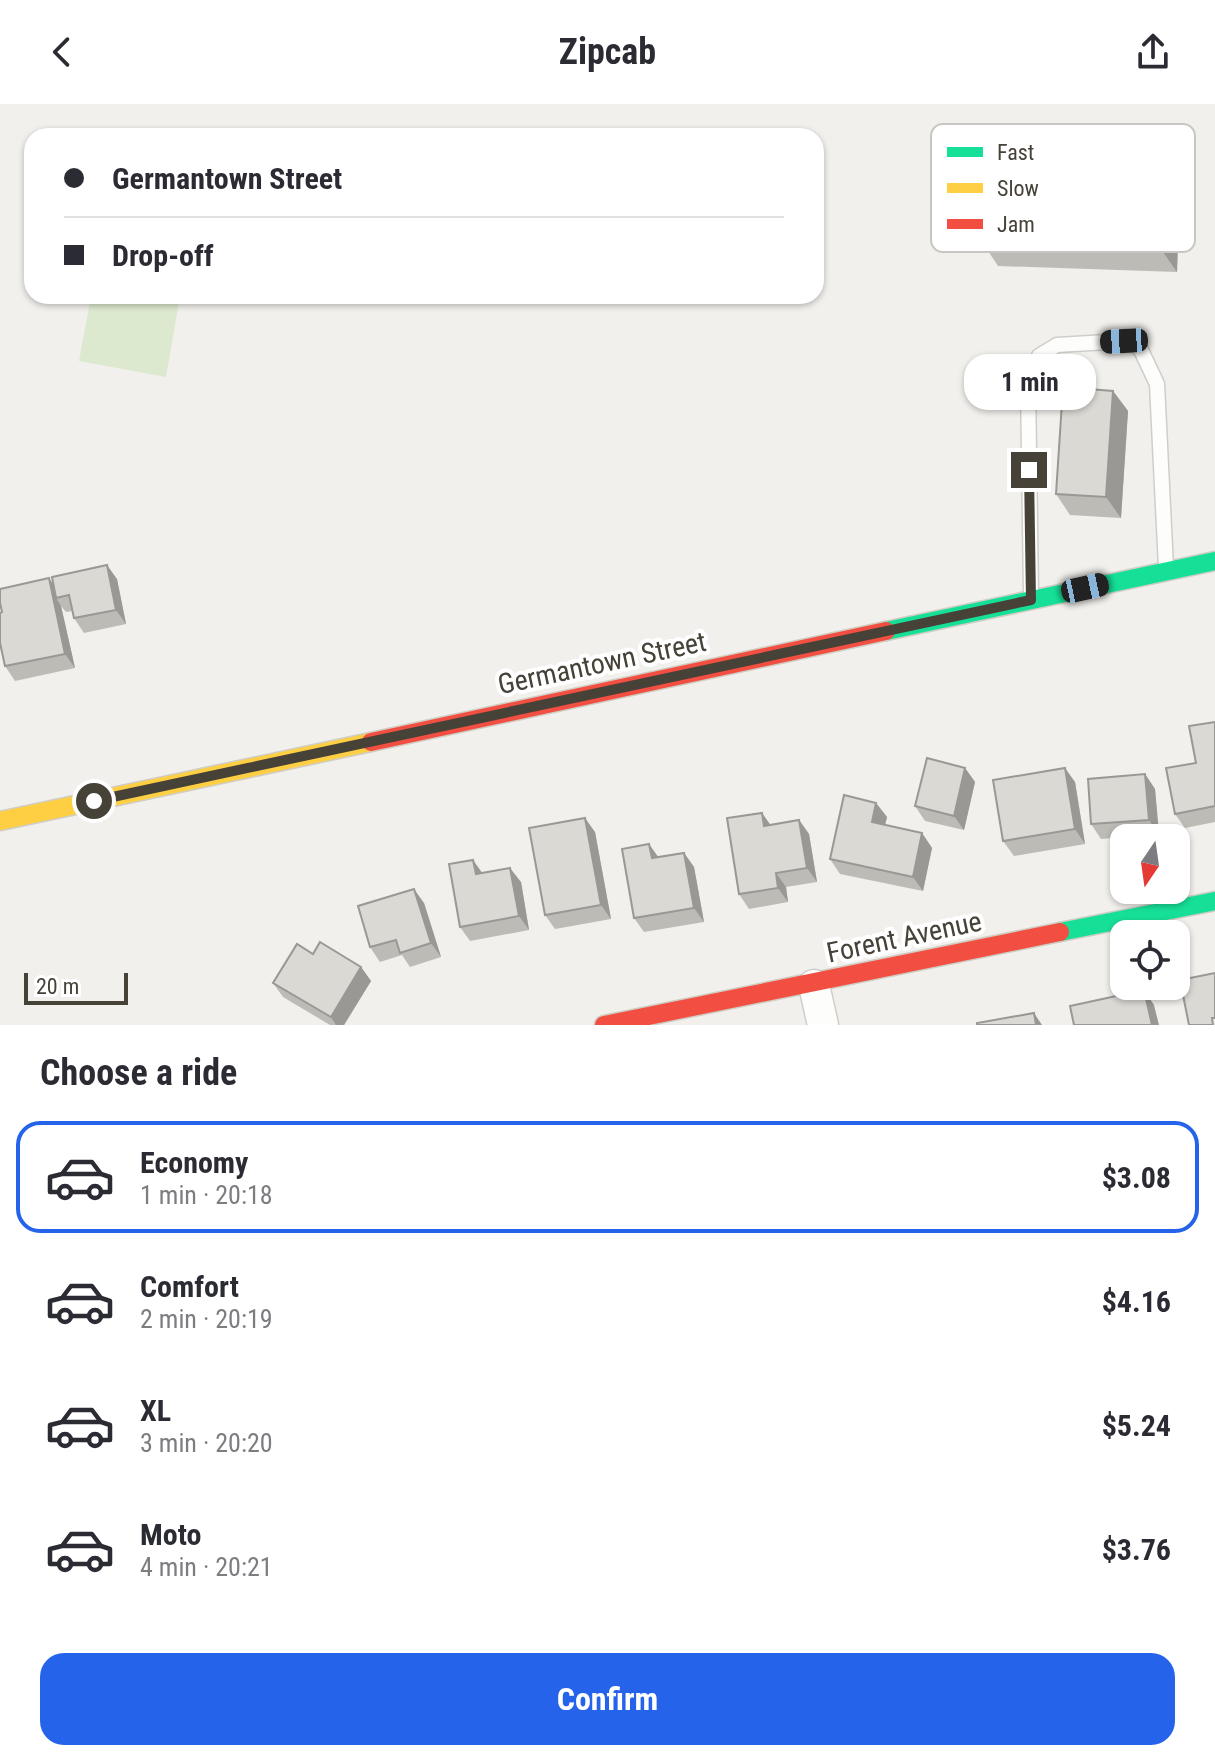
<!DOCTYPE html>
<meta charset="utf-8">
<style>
:root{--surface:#fff;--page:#f2f2f3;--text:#2b2b33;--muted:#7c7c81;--line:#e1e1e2;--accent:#2563eb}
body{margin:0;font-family:"Roboto Condensed",sans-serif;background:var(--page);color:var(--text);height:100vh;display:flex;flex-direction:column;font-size:30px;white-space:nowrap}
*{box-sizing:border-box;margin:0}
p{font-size:26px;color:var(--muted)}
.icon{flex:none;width:44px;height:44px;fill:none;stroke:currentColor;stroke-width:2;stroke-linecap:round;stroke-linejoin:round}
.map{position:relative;height:921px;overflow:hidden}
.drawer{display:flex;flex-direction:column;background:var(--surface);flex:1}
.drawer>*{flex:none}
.banner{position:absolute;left:24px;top:24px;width:800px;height:176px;border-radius:24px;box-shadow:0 2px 6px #0004;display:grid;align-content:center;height:176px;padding:0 40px;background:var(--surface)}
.needle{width:52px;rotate:193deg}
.fabs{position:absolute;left:1110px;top:720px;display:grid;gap:16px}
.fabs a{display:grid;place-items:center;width:80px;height:80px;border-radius:16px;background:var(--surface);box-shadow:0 2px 6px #0004;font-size:40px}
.scale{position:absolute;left:24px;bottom:20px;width:104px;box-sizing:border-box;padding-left:8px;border:4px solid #474238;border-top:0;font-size:22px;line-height:28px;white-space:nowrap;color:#474238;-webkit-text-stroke:6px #fff;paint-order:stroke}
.end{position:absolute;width:36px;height:36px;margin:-18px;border:10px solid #474238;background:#fff;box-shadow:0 0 0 4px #fff}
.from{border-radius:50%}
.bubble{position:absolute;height:56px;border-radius:24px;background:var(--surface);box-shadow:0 2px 6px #0004;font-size:26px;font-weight:700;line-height:56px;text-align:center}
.car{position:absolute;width:24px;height:48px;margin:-24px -12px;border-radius:10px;box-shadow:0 0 6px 2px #0007;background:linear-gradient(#222 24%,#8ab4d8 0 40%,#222 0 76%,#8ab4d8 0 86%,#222 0)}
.banner b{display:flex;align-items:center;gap:28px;height:76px;font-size:30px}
.banner b+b{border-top:2px solid var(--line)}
.banner i{width:20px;height:20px;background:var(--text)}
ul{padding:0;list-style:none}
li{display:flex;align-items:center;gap:24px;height:112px;margin:0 16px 12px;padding:0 24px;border:4px solid transparent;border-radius:24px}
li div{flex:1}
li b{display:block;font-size:30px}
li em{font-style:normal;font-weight:700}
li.active{border-color:var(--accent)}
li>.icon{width:72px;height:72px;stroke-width:1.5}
h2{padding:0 40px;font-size:36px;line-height:96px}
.primary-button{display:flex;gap:16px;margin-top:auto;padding:16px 40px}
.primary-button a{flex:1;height:92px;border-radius:24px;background:var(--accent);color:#fff;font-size:32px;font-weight:700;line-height:92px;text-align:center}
header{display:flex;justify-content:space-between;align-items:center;height:104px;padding:0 40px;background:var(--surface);font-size:36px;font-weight:700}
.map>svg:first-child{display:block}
.green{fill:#dde9ce}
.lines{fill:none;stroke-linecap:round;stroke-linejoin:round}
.lane-casing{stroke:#cfceca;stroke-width:17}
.street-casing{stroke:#cfceca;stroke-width:33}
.fast-casing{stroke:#d0cdc3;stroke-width:21}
.slow-casing{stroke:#d0cdc3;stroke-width:21}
.jam-casing{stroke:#d0cdc3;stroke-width:21}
.lane{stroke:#fdfdfc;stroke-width:14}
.street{stroke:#fdfdfc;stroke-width:30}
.fast{stroke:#16e098;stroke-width:18}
.slow{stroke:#ffcf43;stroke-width:18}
.jam{stroke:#f24e42;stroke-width:18}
.wall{fill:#bcbbb6}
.shaded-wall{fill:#999894}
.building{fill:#dbd9d4;stroke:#999894;stroke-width:2}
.route{stroke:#474238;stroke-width:10}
.labels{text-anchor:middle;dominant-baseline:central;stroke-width:8;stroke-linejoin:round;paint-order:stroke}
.street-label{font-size:28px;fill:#474238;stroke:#fff}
.key{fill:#fff;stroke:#c8c6c3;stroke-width:2}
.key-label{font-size:22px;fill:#474238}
</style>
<header><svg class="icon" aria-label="back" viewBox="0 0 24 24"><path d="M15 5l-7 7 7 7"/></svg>Zipcab<svg class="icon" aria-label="share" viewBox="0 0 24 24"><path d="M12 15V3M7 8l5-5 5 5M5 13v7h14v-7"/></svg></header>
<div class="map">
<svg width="1215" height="921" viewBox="0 0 1215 921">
<rect width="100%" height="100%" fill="#f1f0ec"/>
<!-- green -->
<path class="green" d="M 91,192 L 180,192 L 166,273 L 79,257 Z"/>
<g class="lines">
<defs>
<path id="lane" d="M 1031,491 L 1028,278 L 1039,252 L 1057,241 L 1124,237 L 1140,244 L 1157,280 L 1166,464"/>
<path id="street" d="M 814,881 L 823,921"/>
<g id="fast">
<path d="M 886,527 L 1215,457"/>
<path d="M 1060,828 L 1215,797"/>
</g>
<path id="slow" d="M 0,717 L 371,638"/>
<g id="jam">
<path d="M 371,638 L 886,527"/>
<path d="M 604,921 L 1060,828"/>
</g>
</defs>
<!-- lane casing -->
<use href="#lane" class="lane-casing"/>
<!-- street casing -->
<use href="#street" class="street-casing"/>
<!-- fast casing -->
<use href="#fast" class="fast-casing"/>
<!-- slow casing -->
<use href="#slow" class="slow-casing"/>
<!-- jam casing -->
<use href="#jam" class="jam-casing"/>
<!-- lane -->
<use href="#lane" class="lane"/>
<!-- street -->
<use href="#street" class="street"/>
<!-- fast -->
<use href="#fast" class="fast"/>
<!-- slow -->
<use href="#slow" class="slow"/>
<!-- jam -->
<use href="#jam" class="jam"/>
</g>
<!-- wall -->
<g class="wall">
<path d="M 1180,82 L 1177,168 L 998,162 L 984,141 Z"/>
<path d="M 1113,287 L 1128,307 L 1121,414 L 1070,411 L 1056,390 Z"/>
<path d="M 49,474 L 53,481 L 117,475 L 126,520 L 84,529 L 74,514 L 72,507 L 66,508 L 61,502 L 75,564 L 15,577 L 5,562 Z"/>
<path d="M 1215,618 L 1215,718 L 1185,724 L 1175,710 L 1196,659 Z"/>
<path d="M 965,664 L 975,678 L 964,726 L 925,717 L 915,702 Z"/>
<path d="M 1145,670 L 1155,685 L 1159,730 L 1101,735 L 1091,720 Z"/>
<path d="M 1075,678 L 1085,740 L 1014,752 L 1003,737 Z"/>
<path d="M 876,699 L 887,713 L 885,721 L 922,729 L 932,744 L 923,787 L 840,770 L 830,755 Z"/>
<path d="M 799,716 L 809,730 L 817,778 L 786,783 L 788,798 L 749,805 L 739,790 L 770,721 Z"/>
<path d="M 595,728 L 611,815 L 555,825 L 545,811 Z"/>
<path d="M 684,749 L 694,763 L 704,818 L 644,828 L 634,814 L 658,753 Z"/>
<path d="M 482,769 L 521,778 L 529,826 L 470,837 L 460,823 Z"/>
<path d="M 424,799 L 441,853 L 410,863 L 402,851 L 380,858 L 370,843 Z"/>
<path d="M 313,850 L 361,863 L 371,877 L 344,921 L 330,921 L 283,893 L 273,879 Z"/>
</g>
<!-- shaded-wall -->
<g class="shaded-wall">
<path d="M 1166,61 L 1180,82 L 1177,168 L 1163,148 Z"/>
<path d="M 1113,287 L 1128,307 L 1121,414 L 1106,393 Z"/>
<path d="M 107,461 L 117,475 L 126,520 L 116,506 Z"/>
<path d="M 49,474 L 59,489 L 56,494 L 61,502 L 75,564 L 65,550 Z"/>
<path d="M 965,664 L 975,678 L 964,726 L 954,712 Z"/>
<path d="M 1065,664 L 1075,678 L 1085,740 L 1075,725 Z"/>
<path d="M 1145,670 L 1155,685 L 1159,730 L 1149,716 Z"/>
<path d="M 876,699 L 887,713 L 882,733 L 872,718 Z"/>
<path d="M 762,709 L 772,723 L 764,722 Z"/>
<path d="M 585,714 L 595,728 L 611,815 L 601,801 Z"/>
<path d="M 799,716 L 809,730 L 817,778 L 807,764 Z"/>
<path d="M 922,729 L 932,744 L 923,787 L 913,773 Z"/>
<path d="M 649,740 L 659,754 L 652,754 Z"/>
<path d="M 684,749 L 694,763 L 704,818 L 694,804 Z"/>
<path d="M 473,756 L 483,770 L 476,770 Z"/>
<path d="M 510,764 L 521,778 L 529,826 L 519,812 Z"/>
<path d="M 776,769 L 786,783 L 788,798 L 778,784 Z"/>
<path d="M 414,785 L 424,799 L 441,853 L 431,839 Z"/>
<path d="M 361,863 L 371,877 L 344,921 L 336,921 L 331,913 Z"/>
<path d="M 1144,886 L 1154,901 L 1159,921 L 1152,921 Z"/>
<path d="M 1034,909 L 1042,921 L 1036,921 Z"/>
</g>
<!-- building -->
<g class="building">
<path d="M 1063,283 L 1113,287 L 1106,393 L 1056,390 Z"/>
<path d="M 107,461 L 116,506 L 74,514 L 69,491 L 56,494 L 52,473 Z"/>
<path d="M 49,474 L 65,550 L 5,562 L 0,539 L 0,509 L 2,508 L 0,499 L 0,485 Z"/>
<path d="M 1215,618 L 1215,702 L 1175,710 L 1166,664 L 1196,659 L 1189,622 Z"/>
<path d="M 927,654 L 965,664 L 954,712 L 915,702 Z"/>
<path d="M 1065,664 L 1075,725 L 1003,737 L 993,676 Z"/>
<path d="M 1145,670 L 1149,716 L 1091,720 L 1088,675 Z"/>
<path d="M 844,691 L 876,699 L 872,718 L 922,729 L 913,773 L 830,755 Z"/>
<path d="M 762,709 L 764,722 L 799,716 L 807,764 L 776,769 L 778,784 L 739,790 L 727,714 Z"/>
<path d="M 585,714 L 601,801 L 545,811 L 529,724 Z"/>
<path d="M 649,740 L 652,754 L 684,749 L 694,804 L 634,814 L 622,745 Z"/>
<path d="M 473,756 L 476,770 L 510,764 L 519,812 L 460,823 L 449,760 Z"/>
<path d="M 414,785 L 431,839 L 400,849 L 396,836 L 370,843 L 358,802 Z"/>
<path d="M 320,838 L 361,863 L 331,913 L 273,879 L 297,840 L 313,850 Z"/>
<path d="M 1215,869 L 1215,914 L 1212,914 L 1213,921 L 1189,921 L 1180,876 Z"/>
<path d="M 1144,886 L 1152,921 L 1074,921 L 1070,902 Z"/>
<path d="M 1034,909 L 1036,921 L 977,921 L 977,919 Z"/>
</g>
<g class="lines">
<!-- route -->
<path class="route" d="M 94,697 L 1031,496 L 1029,366"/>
</g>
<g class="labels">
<!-- street labels -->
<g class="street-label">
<text transform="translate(602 559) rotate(-12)">Germantown Street</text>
<text transform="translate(904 833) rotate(-12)">Forent Avenue</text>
</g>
</g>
<!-- legend -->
<rect x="931" y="20" width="264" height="128" rx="12" class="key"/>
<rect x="947" y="43" width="36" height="10" fill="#16e098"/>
<rect x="947" y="79" width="36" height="10" fill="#ffcf43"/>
<rect x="947" y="115" width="36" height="10" fill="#f24e42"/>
<g class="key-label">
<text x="997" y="56">Fast</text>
<text x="997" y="92">Slow</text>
<text x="997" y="128">Jam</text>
</g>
</svg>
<div class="fabs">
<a><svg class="needle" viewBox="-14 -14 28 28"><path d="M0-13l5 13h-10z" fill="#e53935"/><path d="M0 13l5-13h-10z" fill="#7c7c81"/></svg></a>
<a><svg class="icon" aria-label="locate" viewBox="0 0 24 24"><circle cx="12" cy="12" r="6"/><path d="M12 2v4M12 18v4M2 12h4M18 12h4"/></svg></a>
</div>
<div class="scale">20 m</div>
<i class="end from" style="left:94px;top:697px"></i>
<i class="end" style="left:1029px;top:366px"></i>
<div class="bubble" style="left:964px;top:250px;width:132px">1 min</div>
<i class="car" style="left:1124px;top:237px;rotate:267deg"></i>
<i class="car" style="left:1085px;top:484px;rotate:78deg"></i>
<div class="banner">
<b><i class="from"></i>Germantown Street</b>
<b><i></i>Drop-off</b>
</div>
</div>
<section class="drawer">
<h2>Choose a ride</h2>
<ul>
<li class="active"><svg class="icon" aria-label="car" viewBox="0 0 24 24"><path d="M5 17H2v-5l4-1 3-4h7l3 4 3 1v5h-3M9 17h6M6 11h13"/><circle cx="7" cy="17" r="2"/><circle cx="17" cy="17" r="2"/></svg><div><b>Economy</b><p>1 min · 20:18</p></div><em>$3.08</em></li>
<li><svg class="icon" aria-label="car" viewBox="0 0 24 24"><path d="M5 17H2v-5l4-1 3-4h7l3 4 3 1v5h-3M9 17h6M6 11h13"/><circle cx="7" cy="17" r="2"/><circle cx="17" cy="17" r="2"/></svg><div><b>Comfort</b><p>2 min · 20:19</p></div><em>$4.16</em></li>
<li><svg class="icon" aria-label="car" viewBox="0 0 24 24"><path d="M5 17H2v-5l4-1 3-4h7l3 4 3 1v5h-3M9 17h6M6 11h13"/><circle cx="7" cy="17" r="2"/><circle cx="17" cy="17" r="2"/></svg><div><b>XL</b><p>3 min · 20:20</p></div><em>$5.24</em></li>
<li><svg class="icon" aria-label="car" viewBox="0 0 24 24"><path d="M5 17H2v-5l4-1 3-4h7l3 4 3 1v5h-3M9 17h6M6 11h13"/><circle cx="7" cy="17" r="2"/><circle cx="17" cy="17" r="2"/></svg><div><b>Moto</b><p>4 min · 20:21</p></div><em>$3.76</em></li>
</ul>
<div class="primary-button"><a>Confirm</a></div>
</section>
